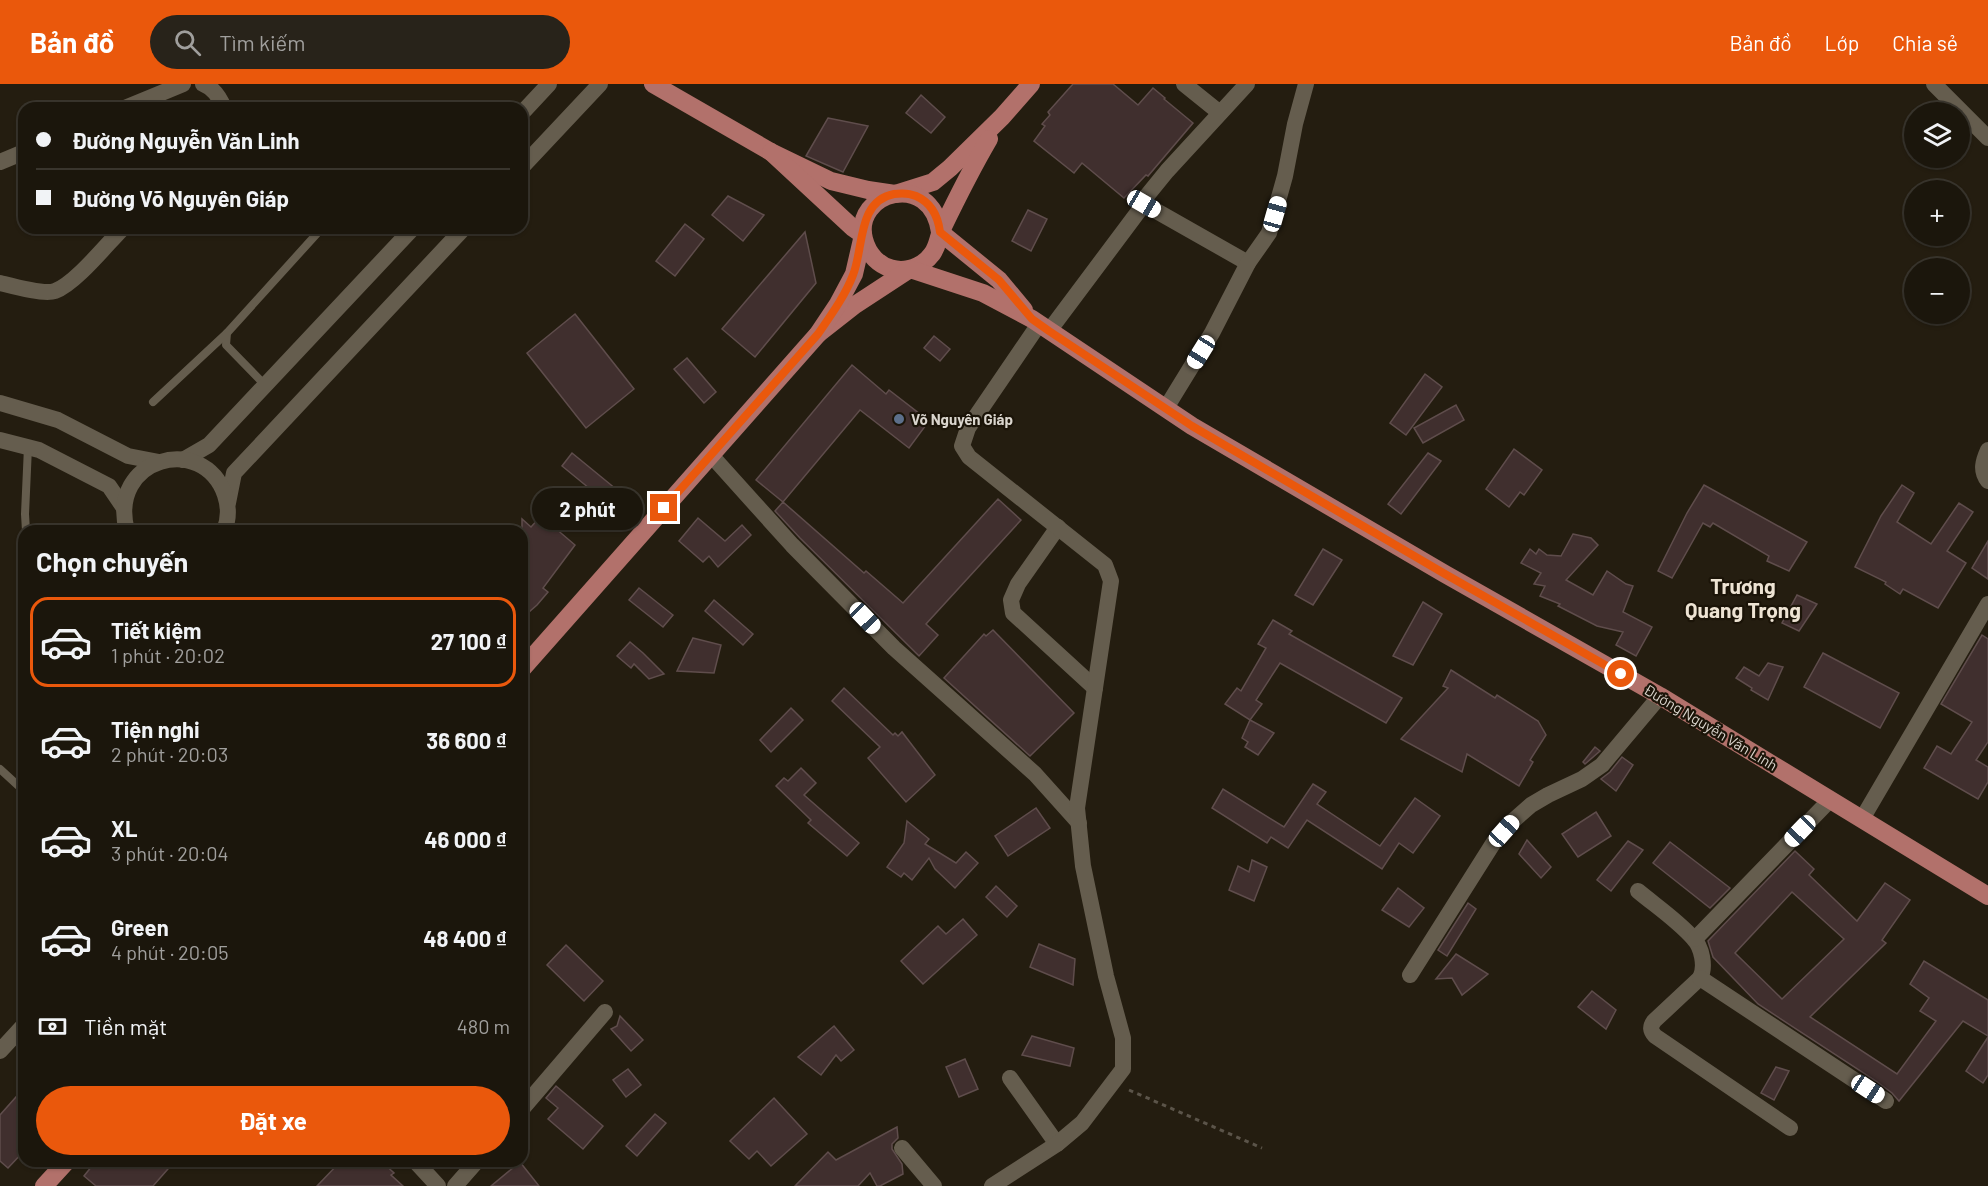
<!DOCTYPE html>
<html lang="vi">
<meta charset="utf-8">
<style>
:root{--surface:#1b160c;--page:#28231a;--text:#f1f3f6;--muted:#a09f9d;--line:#39352d;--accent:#ea580c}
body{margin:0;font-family:Barlow,sans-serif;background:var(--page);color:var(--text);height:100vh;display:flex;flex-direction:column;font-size:22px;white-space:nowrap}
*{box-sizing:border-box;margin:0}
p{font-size:20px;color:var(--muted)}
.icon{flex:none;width:33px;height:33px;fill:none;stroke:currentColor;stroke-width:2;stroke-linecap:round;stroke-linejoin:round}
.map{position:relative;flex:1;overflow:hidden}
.details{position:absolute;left:18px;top:441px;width:510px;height:642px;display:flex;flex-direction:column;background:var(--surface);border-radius:18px;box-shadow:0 2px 4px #0004,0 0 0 2px var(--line)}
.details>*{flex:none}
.banner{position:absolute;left:18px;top:18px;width:510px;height:132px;border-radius:18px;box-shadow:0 2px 4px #0004,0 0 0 2px var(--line);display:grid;align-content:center;height:132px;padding:0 18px;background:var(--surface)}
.controls{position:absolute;left:1904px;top:18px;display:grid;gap:12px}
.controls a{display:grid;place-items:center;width:66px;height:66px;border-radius:50%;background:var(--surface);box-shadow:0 2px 4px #0004,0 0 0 2px var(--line);font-size:30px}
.end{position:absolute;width:27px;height:27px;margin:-14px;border:8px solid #ea580c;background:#fff;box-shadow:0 0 0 3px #fff}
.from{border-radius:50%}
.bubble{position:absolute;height:42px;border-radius:21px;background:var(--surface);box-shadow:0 2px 4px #0004,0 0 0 2px var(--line);font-size:20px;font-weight:700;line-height:42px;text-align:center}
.car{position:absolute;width:18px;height:36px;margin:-18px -9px;border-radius:8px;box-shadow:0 0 4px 2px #0007;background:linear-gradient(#fff 24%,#345 0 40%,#fff 0 76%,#345 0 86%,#fff 0)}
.banner b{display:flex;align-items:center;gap:21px;height:57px;font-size:22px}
.banner b+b{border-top:2px solid var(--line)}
.banner i{width:15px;height:15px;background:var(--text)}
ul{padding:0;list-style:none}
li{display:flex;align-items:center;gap:18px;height:90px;margin:0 12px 9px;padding:0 6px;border:3px solid transparent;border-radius:18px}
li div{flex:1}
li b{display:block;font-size:22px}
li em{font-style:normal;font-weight:700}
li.on{border-color:var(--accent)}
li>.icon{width:54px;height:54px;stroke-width:1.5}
h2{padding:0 18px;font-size:27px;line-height:72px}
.pay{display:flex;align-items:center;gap:15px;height:66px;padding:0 18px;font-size:22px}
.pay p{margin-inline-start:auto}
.action{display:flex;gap:12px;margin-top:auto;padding:12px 18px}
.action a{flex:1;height:69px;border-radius:36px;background:var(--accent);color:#fff;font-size:24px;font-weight:700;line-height:69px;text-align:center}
header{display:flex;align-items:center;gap:36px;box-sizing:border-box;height:84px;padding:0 30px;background:var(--accent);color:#fff}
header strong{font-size:28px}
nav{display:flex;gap:33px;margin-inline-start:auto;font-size:21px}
.search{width:420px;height:54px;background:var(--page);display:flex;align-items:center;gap:15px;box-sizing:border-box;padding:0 21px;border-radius:33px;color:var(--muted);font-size:22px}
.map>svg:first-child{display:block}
.building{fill:#402f2e;stroke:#5f4d4c;stroke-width:1.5;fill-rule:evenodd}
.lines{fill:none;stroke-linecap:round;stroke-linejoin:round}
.path{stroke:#5b5449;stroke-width:3;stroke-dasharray:4.5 4.5;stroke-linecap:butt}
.lane{stroke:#655d4e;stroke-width:8}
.street{stroke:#655d4e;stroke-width:16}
.primary{stroke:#b2716b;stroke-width:18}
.route{stroke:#ea580c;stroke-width:8}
.service-dot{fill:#5c6f8a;stroke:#1b1408;stroke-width:2}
.labels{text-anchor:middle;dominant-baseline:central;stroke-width:4.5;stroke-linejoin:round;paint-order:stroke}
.poi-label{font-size:15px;font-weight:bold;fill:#dad5cd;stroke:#1b1408;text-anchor:start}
.street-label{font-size:15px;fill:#dad5cd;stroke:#1b1408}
.district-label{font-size:21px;font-weight:bold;fill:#ede3d3;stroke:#1b1408}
</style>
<header>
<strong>Bản đồ</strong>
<div class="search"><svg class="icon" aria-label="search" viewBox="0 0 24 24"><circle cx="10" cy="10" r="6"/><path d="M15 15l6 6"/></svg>Tìm kiếm</div>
<nav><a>Bản đồ</a><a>Lớp</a><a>Chia sẻ</a></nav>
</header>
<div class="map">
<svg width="1988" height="1102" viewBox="0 0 1988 1102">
<rect width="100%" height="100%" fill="#241d10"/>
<!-- building -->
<g class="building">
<path d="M 1073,0 L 1113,0 L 1138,21 L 1153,4 L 1165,14 L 1164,15 L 1193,39 L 1148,92 L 1146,91 L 1124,114 L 1082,79 L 1074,89 L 1034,57 L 1045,42 L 1042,40 L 1050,31 L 1048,28 Z"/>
<path d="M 921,11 L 945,33 L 931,49 L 906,29 Z"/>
<path d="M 828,34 L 868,42 L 843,88 L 806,72 Z"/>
<path d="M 728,112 L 764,131 L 743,157 L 712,131 Z"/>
<path d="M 1028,126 L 1047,135 L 1031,167 L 1012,157 Z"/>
<path d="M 685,140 L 704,155 L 675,192 L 656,177 Z"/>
<path d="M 805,148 L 816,199 L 755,273 L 722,245 Z"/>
<path d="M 575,230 L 634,305 L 586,344 L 527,269 Z"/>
<path d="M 934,252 L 950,265 L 940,277 L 924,264 Z"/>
<path d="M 687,274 L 716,308 L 704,319 L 674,285 Z"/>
<path d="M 852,281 L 886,310 L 889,306 L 929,337 L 909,364 L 860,326 L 783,418 L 756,396 Z"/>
<path d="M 1425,290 L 1442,303 L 1406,351 L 1390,339 Z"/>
<path d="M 1456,321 L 1464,336 L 1423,359 L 1414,344 Z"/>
<path d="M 1514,365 L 1542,386 L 1524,411 L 1520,408 L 1509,423 L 1486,405 Z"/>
<path d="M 572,369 L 616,405 L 606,418 L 562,382 Z"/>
<path d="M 1428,369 L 1441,377 L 1401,430 L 1388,420 Z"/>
<path d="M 1704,401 L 1807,458 L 1789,487 L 1767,477 L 1769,472 L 1713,439 L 1710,443 L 1703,439 L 1672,494 L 1658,487 L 1687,429 Z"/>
<path d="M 1902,401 L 1914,409 L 1897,438 L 1931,460 L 1959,419 L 1973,428 L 1947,467 L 1966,479 L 1938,524 L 1903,505 L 1900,510 L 1885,500 L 1886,498 L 1855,483 L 1881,432 Z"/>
<path d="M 998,415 L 1021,436 L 926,540 L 938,551 L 919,572 L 800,454 L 775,427 L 783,418 L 864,489 L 866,487 L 903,519 Z"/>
<path d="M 541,432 L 575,461 L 543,504 L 548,508 L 537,521 L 522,534 L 522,435 L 531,443 Z"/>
<path d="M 698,434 L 725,457 L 742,441 L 751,451 L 718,483 L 709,472 L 703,478 L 679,457 Z"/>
<path d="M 1573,450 L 1591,454 L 1598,461 L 1566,496 L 1593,511 L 1607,487 L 1626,500 L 1633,502 L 1623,528 L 1652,543 L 1636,572 L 1616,561 L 1623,548 L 1597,542 L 1558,522 L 1560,520 L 1540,512 L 1545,502 L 1534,500 L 1541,489 L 1521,479 L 1530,465 L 1536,470 L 1539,465 L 1547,471 L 1561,472 Z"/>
<path d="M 1988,457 L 1988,495 L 1972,484 Z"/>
<path d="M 1323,465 L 1342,476 L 1313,521 L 1295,511 Z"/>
<path d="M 639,504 L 673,531 L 663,543 L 629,516 Z"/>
<path d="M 1797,511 L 1817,520 L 1799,547 L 1782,539 Z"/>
<path d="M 714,516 L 753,550 L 743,561 L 705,527 Z"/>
<path d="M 1423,518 L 1442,530 L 1413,581 L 1393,572 Z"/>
<path d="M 1273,536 L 1292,547 L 1289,550 L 1402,614 L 1386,639 L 1280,579 L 1256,616 L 1262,620 L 1250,636 L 1225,620 L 1237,604 L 1241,607 L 1266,564 L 1258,560 Z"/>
<path d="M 993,546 L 1074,629 L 1030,672 L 944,594 L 984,550 L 986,552 Z"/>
<path d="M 1982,551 L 1988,555 L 1988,658 L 1976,676 L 1988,683 L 1988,698 L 1978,715 L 1924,684 L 1937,662 L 1951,670 L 1972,638 L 1941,620 Z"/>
<path d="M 693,554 L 721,561 L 714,589 L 677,587 Z"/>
<path d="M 630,558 L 643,569 L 664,590 L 649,595 L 634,580 L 631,584 L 617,572 Z"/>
<path d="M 1823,569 L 1899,609 L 1880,644 L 1804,603 Z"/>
<path d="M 1768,579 L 1783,583 L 1768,616 L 1751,606 L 1752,604 L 1736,594 L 1744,583 L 1759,592 Z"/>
<path d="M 1451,586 L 1495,614 L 1497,611 L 1538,637 L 1546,651 L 1530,676 L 1533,678 L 1519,702 L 1467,670 L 1462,688 L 1401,655 L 1448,604 L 1443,602 Z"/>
<path d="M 844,604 L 893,651 L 895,649 L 898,652 L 902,648 L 935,691 L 906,718 L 868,674 L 880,663 L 832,617 Z"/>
<path d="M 791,624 L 803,636 L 771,668 L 760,656 Z"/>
<path d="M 1250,636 L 1274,649 L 1258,671 L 1245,663 L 1248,658 L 1242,654 Z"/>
<path d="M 1595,663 L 1600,667 L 1585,680 L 1583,678 Z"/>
<path d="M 1622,673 L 1633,681 L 1616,707 L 1601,695 L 1610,688 Z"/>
<path d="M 801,684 L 816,699 L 804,711 L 859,759 L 847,772 L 808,739 L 811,736 L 776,702 L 784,694 L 788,697 Z"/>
<path d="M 1313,700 L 1326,708 L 1317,720 L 1380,762 L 1415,714 L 1440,732 L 1413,769 L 1399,759 L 1382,785 L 1307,736 L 1288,764 L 1271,753 L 1267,759 L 1212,724 L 1223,705 L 1284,743 Z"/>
<path d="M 1036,724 L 1050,744 L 1008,772 L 995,752 Z"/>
<path d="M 1596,728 L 1611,752 L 1578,773 L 1562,750 Z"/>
<path d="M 907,737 L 929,755 L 925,760 L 956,779 L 966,768 L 978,779 L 955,804 L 935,785 L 929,774 L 912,796 L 904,789 L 901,793 L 887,783 L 904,759 Z"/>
<path d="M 1527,756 L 1551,783 L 1541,794 L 1519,770 Z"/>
<path d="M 1628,757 L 1643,766 L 1611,807 L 1597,796 Z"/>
<path d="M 1670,758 L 1730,804 L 1710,824 L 1653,779 Z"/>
<path d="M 1795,767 L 1814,785 L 1809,791 L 1857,837 L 1885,799 L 1910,816 L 1882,856 L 1886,859 L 1810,933 L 1897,990 L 1936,937 L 1920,927 L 1929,914 L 1910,900 L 1924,877 L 1988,916 L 1988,952 L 1963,937 L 1899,1017 L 1892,1009 L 1876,997 L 1758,920 L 1713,873 L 1708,857 ZM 1792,808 L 1844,855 L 1782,915 L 1735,869 Z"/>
<path d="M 1252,776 L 1267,783 L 1254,817 L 1229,806 L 1238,782 L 1249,788 Z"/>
<path d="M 996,802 L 1017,822 L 1007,833 L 986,813 Z"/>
<path d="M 1398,804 L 1424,824 L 1409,843 L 1382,826 Z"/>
<path d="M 1468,819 L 1476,825 L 1447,872 L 1438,866 Z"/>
<path d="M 963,835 L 977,851 L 923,900 L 901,877 L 938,842 L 946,850 Z"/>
<path d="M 1039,860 L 1075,875 L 1073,901 L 1030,883 Z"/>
<path d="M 566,861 L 603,897 L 584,917 L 547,881 Z"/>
<path d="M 1456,870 L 1488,890 L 1462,911 L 1452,894 L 1436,895 Z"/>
<path d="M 1592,907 L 1616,926 L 1606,945 L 1578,923 Z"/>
<path d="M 620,932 L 643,956 L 631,967 L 611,945 L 617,942 Z"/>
<path d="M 834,942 L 854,966 L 841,977 L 836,971 L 821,991 L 798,973 Z"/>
<path d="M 1032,952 L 1074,964 L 1070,982 L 1022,971 Z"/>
<path d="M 1988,953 L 1988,991 L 1983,999 L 1966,987 Z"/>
<path d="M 965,975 L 978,1005 L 959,1013 L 946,983 Z"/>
<path d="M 1776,983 L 1789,987 L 1774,1016 L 1761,1009 Z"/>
<path d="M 628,985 L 641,1001 L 626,1013 L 613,996 Z"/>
<path d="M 556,1002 L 603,1042 L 583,1065 L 548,1035 L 558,1024 L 546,1014 Z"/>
<path d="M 24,1004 L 24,1067 L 8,1084 L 0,1077 L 0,1031 Z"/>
<path d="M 774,1014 L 807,1050 L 771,1082 L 757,1067 L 749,1075 L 730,1057 Z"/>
<path d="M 655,1030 L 666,1039 L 637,1072 L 626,1062 Z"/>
<path d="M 897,1043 L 898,1054 L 892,1060 L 892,1065 L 902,1080 L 903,1090 L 880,1102 L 877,1102 L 870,1089 L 858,1102 L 795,1102 L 828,1068 L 836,1076 Z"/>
<path d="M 96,1077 L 175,1077 L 153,1102 L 96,1102 L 84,1092 Z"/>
<path d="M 341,1077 L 381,1077 L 394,1089 L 391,1091 L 403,1102 L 317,1102 Z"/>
<path d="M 520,1078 L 539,1102 L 491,1102 Z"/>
</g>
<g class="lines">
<!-- path -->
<path class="path" d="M 1129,1006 L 1262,1064"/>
<!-- lane -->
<g class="lane">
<path d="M 265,301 L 226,261 L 227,249 L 322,144"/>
<path d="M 153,318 L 227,249"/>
<path d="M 26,447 L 25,430 L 28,363"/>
<path d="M 0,685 L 24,707"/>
</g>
<!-- street -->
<g class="street">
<path d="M 203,0 C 214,4 220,14 224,24"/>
<path d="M 1184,0 L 1220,29"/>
<path d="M 1934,0 L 1988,54"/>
<path d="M 125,24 L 183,0"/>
<path d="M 522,29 L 549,0"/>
<path d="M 0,78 L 24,68"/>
<path d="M 522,83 L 600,0"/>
<path d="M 1144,120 L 1248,179"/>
<path d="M 0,199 C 12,202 44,211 55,207 C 75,200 107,160 123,144"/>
<path d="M 1049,247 L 1144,120 L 1141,119 L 1167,87 L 1247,0"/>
<path d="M 0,319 L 58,336 L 128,372 L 159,378"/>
<path d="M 1166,324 L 1212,249 L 1248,179 L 1269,149 L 1285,92 L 1295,40 L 1306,0"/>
<path d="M 0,356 L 39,366 L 109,402 L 124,424"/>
<path d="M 1988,366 C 1983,377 1980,387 1988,397"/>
<path d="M 711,371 L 792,461 L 894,564 L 1035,690 L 1079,739"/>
<path d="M 183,376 L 209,361 L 413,144"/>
<path d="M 228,419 L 234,389 L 464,144"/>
<path d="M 1058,443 L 1018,500 L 1011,516 L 1013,529 L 1095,604"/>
<path d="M 127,447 C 107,374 203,348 225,411 C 229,423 229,435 224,447"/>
<path d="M 1862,735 L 1988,520"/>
<path d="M 1638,807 C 1656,822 1677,836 1693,854 C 1702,863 1706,883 1700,894 L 1654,937 C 1650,943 1650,946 1655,952 L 1790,1044"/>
<path d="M 1695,855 L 1830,716"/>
<path d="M 1410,891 L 1494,758 L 1514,736 L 1531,721 L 1548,711 L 1582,695 L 1602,681 L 1660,612"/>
<path d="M 1700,894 L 1886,1017"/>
<path d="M 0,967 L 24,941"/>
<path d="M 1010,994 L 1057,1060"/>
<path d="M 522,1025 L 605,928"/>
<path d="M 902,1064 L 934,1102"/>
<path d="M 415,1077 L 438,1102"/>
<path d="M 455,1102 L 477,1077"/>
<path d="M 992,1102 L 1057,1060 L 1082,1039 L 1123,985 L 1123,954 L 1106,892 L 1083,782 L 1077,724 L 1111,497 L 1105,481 L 969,373 L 962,362 L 968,344 L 1039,240"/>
</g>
<!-- primary -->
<g class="primary">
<path d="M 653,0 L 771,68 L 831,97 L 868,106 L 895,110 L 933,98 L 950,84 L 1002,33 L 1031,0"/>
<path d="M 940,148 C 931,85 852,108 864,155 C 866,163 870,170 875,175 C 884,184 897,188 909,185 C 918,183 927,177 932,170 C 938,162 938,153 942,145 C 957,114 972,84 989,55"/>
<path d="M 940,148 L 999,196 L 1024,226"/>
<path d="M 818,250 L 855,221 L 910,185 L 983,209 L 1032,235 L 1192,342 L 1445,490 L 1660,612 L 1988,812"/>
<path d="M 522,585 L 818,250 L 838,220 L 854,190 L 863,151 L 853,144 L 771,68"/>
<path d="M 44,1102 L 67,1077"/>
</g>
</g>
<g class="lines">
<!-- route -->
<path class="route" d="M 664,424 L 818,250 C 831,231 845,212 853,191 C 864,164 857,117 894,110 C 901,109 909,109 916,112 C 932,119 938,132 940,148 L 999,196 L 1032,235 L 1049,247 L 1192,342 L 1445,490 L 1621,590"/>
</g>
<!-- markers -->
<circle class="service-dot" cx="899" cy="335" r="6"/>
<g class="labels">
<!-- poi labels -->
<g class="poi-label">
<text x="911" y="335">Võ Nguyên Giáp</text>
</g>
<!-- street labels -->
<g class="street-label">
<text transform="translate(1711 643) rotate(31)">Đường Nguyễn Văn Linh</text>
</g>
<!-- district labels -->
<g class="district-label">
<text x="1743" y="501">Trương<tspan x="1743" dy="24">Quang Trọng</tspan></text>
</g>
</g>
</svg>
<div class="controls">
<a><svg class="icon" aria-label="layers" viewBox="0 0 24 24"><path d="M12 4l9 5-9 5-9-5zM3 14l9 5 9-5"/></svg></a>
<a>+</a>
<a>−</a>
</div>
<i class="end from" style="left:1621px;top:590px"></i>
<i class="end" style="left:664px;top:424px"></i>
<div class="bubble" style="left:532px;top:404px;width:111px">2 phút</div>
<i class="car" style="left:1144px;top:120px;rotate:120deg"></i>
<i class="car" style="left:1275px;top:130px;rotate:16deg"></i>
<i class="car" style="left:1201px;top:268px;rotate:212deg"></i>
<i class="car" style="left:865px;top:534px;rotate:136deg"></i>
<i class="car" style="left:1504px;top:747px;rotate:42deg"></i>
<i class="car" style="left:1800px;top:747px;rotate:224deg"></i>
<i class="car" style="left:1868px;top:1005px;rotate:123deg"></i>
<div class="banner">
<b><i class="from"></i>Đường Nguyễn Văn Linh</b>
<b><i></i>Đường Võ Nguyên Giáp</b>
</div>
<section class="details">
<h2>Chọn chuyến</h2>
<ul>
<li class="on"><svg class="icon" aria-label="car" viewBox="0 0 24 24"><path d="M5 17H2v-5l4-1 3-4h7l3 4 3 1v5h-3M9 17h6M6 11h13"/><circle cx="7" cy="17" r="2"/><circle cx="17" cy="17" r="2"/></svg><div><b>Tiết kiệm</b><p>1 phút · 20:02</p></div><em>27 100 ₫</em></li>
<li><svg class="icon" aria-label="car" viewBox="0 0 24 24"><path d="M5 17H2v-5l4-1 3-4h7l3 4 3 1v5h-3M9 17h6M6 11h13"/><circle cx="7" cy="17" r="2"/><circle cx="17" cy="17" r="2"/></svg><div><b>Tiện nghi</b><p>2 phút · 20:03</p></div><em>36 600 ₫</em></li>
<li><svg class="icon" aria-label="car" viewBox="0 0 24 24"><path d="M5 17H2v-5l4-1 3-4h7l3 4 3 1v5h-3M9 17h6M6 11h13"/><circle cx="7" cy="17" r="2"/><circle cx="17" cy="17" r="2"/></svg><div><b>XL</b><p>3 phút · 20:04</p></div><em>46 000 ₫</em></li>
<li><svg class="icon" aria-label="car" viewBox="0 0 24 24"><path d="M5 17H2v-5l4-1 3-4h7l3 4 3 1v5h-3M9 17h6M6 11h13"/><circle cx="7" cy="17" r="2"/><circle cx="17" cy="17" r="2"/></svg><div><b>Green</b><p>4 phút · 20:05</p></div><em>48 400 ₫</em></li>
</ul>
<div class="pay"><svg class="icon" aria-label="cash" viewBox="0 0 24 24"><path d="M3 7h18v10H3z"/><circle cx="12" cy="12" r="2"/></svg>Tiền mặt<p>480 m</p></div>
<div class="action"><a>Đặt xe</a></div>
</section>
</div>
